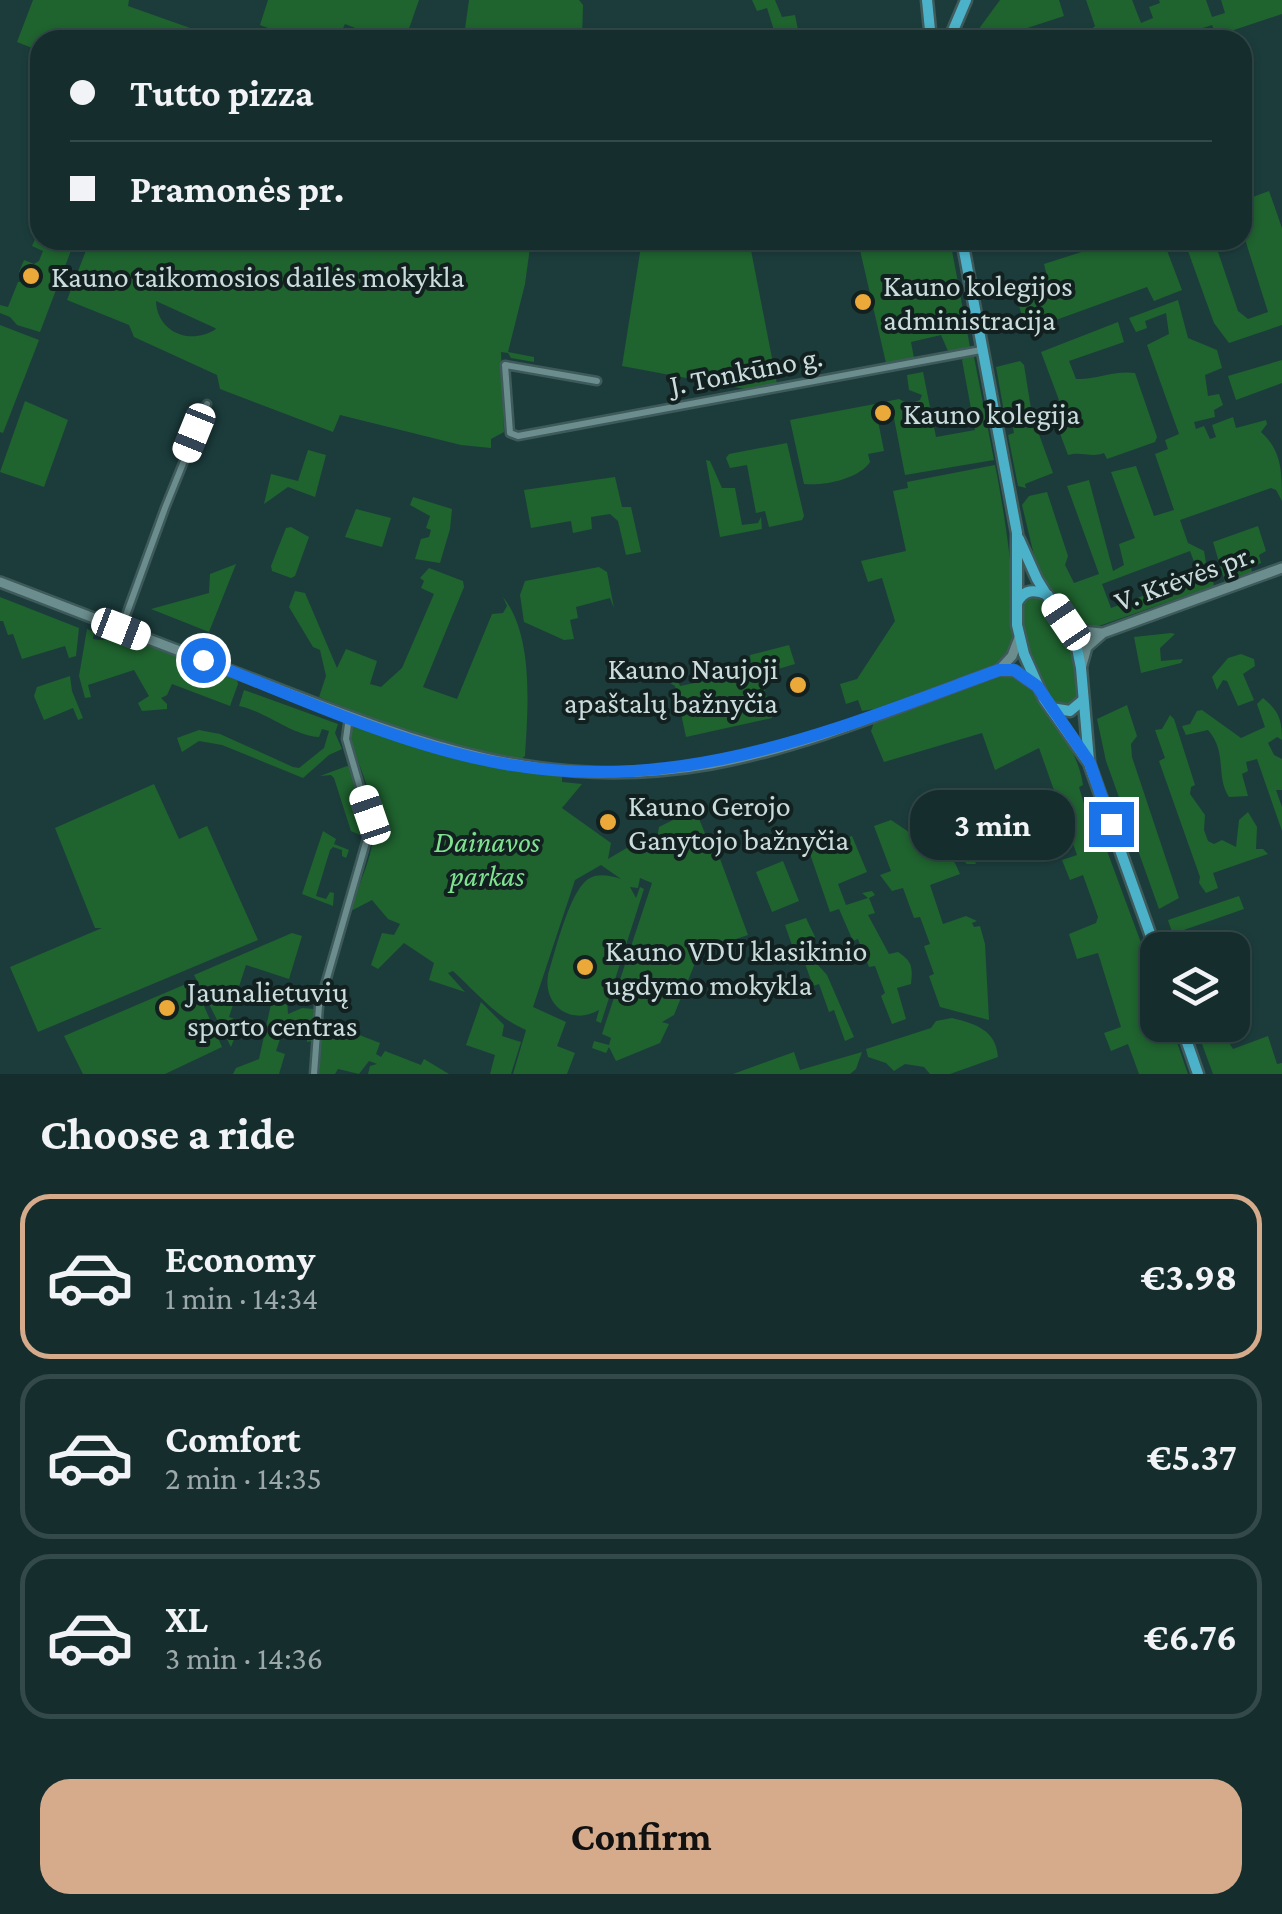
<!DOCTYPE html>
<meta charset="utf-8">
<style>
:root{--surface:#152d2d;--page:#223939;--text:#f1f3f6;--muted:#9da8aa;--line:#344949;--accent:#d6ab8b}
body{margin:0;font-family:"Crimson Pro",serif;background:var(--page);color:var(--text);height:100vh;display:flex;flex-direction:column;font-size:38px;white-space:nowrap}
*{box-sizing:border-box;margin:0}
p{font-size:32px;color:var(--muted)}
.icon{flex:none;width:55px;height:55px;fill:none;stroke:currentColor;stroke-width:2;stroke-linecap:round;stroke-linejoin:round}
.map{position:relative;height:1074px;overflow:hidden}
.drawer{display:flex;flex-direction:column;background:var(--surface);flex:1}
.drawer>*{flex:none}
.banner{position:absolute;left:30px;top:30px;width:1222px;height:220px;border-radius:30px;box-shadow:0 2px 8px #0004,0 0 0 2px var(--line);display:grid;align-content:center;height:220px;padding:0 40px;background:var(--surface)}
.fabs{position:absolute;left:1140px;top:932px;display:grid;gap:20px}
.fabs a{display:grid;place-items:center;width:110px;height:110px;border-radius:20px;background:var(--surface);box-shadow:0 2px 8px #0004,0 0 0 2px var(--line);font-size:50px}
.end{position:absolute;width:45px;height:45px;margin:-22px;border:12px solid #1a73e8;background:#fff;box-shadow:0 0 0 5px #fff}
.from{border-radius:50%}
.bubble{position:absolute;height:70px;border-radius:30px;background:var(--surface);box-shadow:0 2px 8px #0004,0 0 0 2px var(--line);font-size:32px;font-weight:700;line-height:70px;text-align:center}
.car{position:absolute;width:30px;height:60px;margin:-30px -15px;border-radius:12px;box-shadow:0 0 8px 2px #0007;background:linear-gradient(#fff 24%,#345 0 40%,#fff 0 76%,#345 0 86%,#fff 0)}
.banner b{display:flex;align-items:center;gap:35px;height:95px;font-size:38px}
.banner b+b{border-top:2px solid var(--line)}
.banner i{width:25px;height:25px;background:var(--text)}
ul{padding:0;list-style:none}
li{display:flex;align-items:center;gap:30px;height:165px;margin:0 20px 15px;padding:0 20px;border:5px solid var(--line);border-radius:30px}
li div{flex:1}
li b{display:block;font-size:38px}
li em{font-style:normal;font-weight:700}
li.active{border-color:var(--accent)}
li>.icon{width:90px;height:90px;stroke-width:1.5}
h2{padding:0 40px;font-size:45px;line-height:120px}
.cta{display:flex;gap:20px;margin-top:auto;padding:20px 40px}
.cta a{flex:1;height:115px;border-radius:30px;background:var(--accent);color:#111;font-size:40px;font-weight:700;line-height:115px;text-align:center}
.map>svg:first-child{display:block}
.green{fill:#1f632f;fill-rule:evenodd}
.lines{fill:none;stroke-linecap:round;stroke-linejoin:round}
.minor-casing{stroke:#3e5a5a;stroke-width:11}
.secondary-casing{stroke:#3e5a5a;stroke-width:14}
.primary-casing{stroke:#3e5a5a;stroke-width:15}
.minor{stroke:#6b8d8d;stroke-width:6}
.secondary{stroke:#6b8d8d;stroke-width:9}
.primary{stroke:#4cb2c9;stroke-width:10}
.route{stroke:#1a73e8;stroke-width:12}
.poi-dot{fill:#eba939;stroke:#132020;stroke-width:4}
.labels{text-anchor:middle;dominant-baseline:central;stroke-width:8;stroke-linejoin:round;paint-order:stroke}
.poi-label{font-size:30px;fill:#cbdcdc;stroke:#132020;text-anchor:start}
.street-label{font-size:30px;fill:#cbdcdc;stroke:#132020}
.park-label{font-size:30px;font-style:italic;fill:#7ee290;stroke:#132020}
</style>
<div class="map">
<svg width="1282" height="1074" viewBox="0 0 1282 1074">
<rect width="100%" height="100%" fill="#1c3c3c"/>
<!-- green -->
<g class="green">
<path d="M 33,0 L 129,0 L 128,6 L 224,40 L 40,40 L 40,51 L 17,42 Z"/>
<path d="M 268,0 L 419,0 L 405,40 L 386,40 L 345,24 L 339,37 L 346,40 L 299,40 L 260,25 Z"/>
<path d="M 469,0 L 579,0 L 583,5 L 582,40 L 490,40 L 464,36 Z"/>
<path d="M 752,0 L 775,0 L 782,17 L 795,15 L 798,30 L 812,28 L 813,40 L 777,40 L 767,8 L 757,11 Z"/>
<path d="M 1000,0 L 1059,0 L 1064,16 L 1006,35 L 1007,40 L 985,40 L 978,30 Z"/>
<path d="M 1086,0 L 1132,0 L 1141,23 L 1153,18 L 1149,7 L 1160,3 L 1159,0 L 1206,0 L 1212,17 L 1225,13 L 1221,0 L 1282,0 L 1282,14 L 1216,36 L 1212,25 L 1168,40 L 1089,40 L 1087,33 L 1095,26 Z"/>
<path d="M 1269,191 L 1282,228 L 1282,325 L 1229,343 L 1214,323 L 1184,240 L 1214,240 L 1238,311 L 1248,319 L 1268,312 L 1243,233 L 1242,201 Z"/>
<path d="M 36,237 L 40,240 L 75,240 L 40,332 L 17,325 L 10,317 L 0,313 L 0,305 L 8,307 L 18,282 L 33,282 L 34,278 L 19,272 L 24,260 L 34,264 L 39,261 L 43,251 L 32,246 Z"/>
<path d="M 90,240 L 531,240 L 525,284 L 508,352 L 534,357 L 534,362 L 511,358 L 508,353 L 501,352 L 504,432 L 491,439 L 491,448 L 461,445 L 340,415 L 333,432 L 220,389 L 217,375 L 134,337 L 129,325 L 67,300 ZM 156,301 L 215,328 L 216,329 C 190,346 157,332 156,301 Z"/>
<path d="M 642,240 L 749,240 L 777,384 L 745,389 L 622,366 Z"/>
<path d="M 880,240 L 950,240 L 970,347 L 948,351 L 941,335 L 911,342 L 914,358 L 886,363 L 860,250 L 881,246 Z"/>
<path d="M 1119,240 L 1127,247 L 1163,240 L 1182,290 L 1154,301 L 1147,287 L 1031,329 L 1025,326 L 1015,292 L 1047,276 L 1044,264 Z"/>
<path d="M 1178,300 L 1188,338 L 1217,350 L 1222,368 L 1205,375 L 1208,396 L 1219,394 L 1223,405 L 1214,410 L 1215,417 L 1194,422 L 1196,429 L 1204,426 L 1210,439 L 1216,437 L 1212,425 L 1233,417 L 1236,428 L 1266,420 L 1267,424 L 1261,432 C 1282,451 1282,472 1282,501 L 1276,490 L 1271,488 L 1180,520 L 1188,543 L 1204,551 L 1206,563 L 1196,567 L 1190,551 L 1102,584 L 1111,608 L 1211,570 L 1214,586 L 1096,627 L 1071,619 L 1037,568 L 1022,505 L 1029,496 L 1047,492 L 1068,556 L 1065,565 L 1074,583 L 1099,574 L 1067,486 L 1089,480 L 1113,571 L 1124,565 L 1119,544 L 1135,538 L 1111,472 L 1136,466 L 1154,516 L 1174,510 L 1155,454 L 1168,449 L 1165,440 L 1179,434 L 1147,345 L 1169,334 L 1166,313 L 1145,321 L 1147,328 L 1136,332 L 1129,318 Z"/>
<path d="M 1118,322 L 1124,342 L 1069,361 L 1076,379 C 1096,380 1114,370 1135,373 L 1157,437 L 1155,442 L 1107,459 L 1104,453 C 1091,458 1081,451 1068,455 L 1055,420 L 1065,416 L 1041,352 Z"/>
<path d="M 0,325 L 39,340 L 3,433 L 0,432 Z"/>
<path d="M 965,356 L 974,357 L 994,460 L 905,475 L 892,408 L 885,408 L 884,402 L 899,399 L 909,404 L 920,400 L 922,395 L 909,390 L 907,375 L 923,372 L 936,437 L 975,430 L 962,360 Z"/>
<path d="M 1282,360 L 1282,383 L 1236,400 L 1228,376 Z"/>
<path d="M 1020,361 L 1024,365 L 1032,415 L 1053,473 L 1025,484 L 1026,488 L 1018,486 L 1008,435 L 1014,433 L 1012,422 L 1006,423 L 996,367 Z"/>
<path d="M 25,401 L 68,420 L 44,487 L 0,472 Z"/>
<path d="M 880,403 L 881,409 L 876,411 L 884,451 L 868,454 L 870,462 C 859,479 824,486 804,484 L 790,420 Z"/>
<path d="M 787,443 L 804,516 L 802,520 L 769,527 L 765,511 L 756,513 L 747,465 L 730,468 L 726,458 L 729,454 Z"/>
<path d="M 308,450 L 326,455 L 315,497 L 288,487 L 264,504 L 271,474 L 298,481 Z"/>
<path d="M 706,460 L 710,461 L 722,488 L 735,488 L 742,525 L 758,523 L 761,517 L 762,529 L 720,537 Z"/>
<path d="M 995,465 C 1002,498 1025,632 1008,657 C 1006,659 997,665 995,666 L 875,709 L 862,711 L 858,700 L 846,704 L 840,684 L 857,679 L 895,621 L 882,578 L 868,582 L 861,561 L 906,551 L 893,491 L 908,488 L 907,482 Z"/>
<path d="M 615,477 L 622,507 L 631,507 L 641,552 L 626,555 L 618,521 L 610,514 L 591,517 L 592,529 L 573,533 L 571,521 L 531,528 L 524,490 Z"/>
<path d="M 413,497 L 452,509 L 450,529 L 440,563 L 415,559 L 421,539 L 429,537 L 431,530 L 426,528 L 430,516 L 410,505 Z"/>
<path d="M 356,509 L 391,518 L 382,547 L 345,537 Z"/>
<path d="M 1258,526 L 1266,551 L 1259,555 L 1261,563 L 1251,567 L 1252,572 L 1225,582 L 1213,542 Z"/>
<path d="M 291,527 L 309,537 L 295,576 L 291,578 L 272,571 L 271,566 L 286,528 Z"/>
<path d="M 236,564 L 209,632 L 151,609 L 209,593 L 210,574 Z"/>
<path d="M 599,567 L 607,572 L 614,608 L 610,598 L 576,607 L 578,618 L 570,620 L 574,639 L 564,640 L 524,622 L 520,595 L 525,581 Z"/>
<path d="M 429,568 L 463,581 L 464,587 L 423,687 L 457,699 L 492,614 L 503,613 L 507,606 L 503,597 C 534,636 528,708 525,756 L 520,760 L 464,750 L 408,733 L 319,697 L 326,676 L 320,650 L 313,647 L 289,607 L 295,591 L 305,593 L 337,668 L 346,649 L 377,661 L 370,684 L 381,687 L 402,668 L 434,594 L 421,588 L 424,581 L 420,578 Z"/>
<path d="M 1030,596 L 1044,600 C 1060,622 1100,687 1067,707 L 1054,704 L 1050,700 C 1036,673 1006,622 1030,596 Z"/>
<path d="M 0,597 L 79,628 L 76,656 L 69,658 L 65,646 L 22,659 L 13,634 L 8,635 L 3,621 L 0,621 Z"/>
<path d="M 87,629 L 94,632 L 93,639 C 109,642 120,636 136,641 L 237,680 L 238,684 L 230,706 L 172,684 L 167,695 L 161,698 L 167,704 L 167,709 L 142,711 L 138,703 L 149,696 L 134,670 L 88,685 L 91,697 L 85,698 L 79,676 Z"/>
<path d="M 1171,633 L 1175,634 L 1160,648 L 1161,661 L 1183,659 L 1181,663 L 1141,673 L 1134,637 Z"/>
<path d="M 789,645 L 795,664 L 761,674 L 772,718 L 686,737 L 675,686 L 670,683 L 678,682 L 680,686 L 752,671 L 750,655 Z"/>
<path d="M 1241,654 L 1254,659 L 1255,666 L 1243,674 L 1254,700 L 1238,706 L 1227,681 L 1223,680 L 1217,690 L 1212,677 L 1228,658 Z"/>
<path d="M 1007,674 C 1041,681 1079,753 1083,785 L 1079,787 L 1087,814 L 1093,813 L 1157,986 L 1158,1025 L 1171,1025 L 1188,1074 L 1139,1074 L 1128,1044 L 1111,1051 L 1104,1033 L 1121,1027 L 1098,953 L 1077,959 L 1069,934 L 1096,923 L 1098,917 L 1083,875 L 1070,880 L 1062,860 L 1077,855 L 1039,748 L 995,770 L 982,733 L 884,762 L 871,731 L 874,722 Z"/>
<path d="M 70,676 L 72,691 L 83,718 L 78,720 L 73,708 L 44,720 L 34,696 L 37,687 Z"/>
<path d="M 244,690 L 338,724 L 335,733 L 342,749 L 329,755 L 303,778 L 222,745 L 199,741 L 182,752 L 177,738 L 199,730 L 220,734 L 293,767 L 299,768 L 324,748 L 329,731 L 322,729 L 319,737 C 293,736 267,712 239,706 Z"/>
<path d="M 1263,698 C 1279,711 1282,720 1282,740 L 1277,737 L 1268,743 L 1274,755 L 1282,759 L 1282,790 L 1276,790 L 1282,807 L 1282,831 L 1257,759 L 1246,762 L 1248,771 L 1242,774 L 1248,796 L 1229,797 C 1215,776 1228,753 1208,730 L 1186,735 L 1182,726 L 1190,724 L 1197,711 L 1202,710 L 1241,738 L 1265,727 L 1257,704 Z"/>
<path d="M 1127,705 L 1137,736 L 1131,744 L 1132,757 L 1179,898 L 1159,909 L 1106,761 L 1097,719 Z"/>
<path d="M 1170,715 L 1174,719 L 1195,785 L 1191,787 L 1190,794 L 1205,815 L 1204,830 L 1208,841 L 1214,844 L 1222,840 L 1236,847 L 1239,820 L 1248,812 L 1257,827 L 1256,849 L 1263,849 L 1268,854 L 1213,873 L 1218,888 L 1206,893 L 1199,883 L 1200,877 L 1159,761 L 1165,758 L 1155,730 L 1162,729 Z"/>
<path d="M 352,725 L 457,759 L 562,776 L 562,782 L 582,784 L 562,808 L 611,843 L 608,859 L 642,839 L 650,842 L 657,839 L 659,827 L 695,809 L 713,853 L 719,856 L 748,935 L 700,951 L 674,1015 L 662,1022 L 669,1024 L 660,1043 L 616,1061 L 609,1047 L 606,1053 L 592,1048 L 594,1041 L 609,1045 L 611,1038 L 602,1034 L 652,883 L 640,878 L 638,888 L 630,887 L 636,898 L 640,887 L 644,889 L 601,1023 L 596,1021 L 599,1010 C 571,1026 543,1006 548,975 C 555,953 570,888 590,878 C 599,873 612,876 621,879 L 601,865 L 575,880 L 533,1007 L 566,1022 L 557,1046 L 575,1053 L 567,1074 L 513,1074 L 526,1030 C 497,1018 476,992 453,971 L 448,973 L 465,992 L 429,980 L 434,963 L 404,943 L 378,969 L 371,965 L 382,933 L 394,935 L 400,924 L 388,919 L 372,900 L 349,912 C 358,886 373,857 374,829 C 376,800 359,767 350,739 L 348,731 Z"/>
<path d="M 347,766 L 351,767 L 365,823 L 360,835 L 351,831 L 334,778 L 331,775 L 320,776 Z"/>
<path d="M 154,784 L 179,839 L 207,826 L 258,940 L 38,1032 L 10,967 L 102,928 L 95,928 L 55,828 Z"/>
<path d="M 1053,799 L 1065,831 L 1052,836 L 1046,820 L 969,845 L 976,864 L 967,864 L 940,839 L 983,820 L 988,824 Z"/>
<path d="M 891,820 L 955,863 L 960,874 L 930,885 L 943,924 L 966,916 L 977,921 L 972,923 L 974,927 L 980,926 L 985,944 L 989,1020 L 940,1007 L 929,976 L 934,974 L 924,946 L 930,944 L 920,917 L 914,918 L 903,888 L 892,891 L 880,875 L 891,871 L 874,826 Z"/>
<path d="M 323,831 L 336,839 L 334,844 L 349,850 L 346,858 L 342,856 L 342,850 L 333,847 L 330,850 L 316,896 L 326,899 L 330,892 L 334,893 L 333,906 L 302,894 Z"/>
<path d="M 852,836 L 867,872 L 838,884 L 846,905 L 868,898 L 862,893 L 872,891 L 875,895 L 869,898 L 875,913 L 868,915 L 889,954 L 898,952 C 912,961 913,967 911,984 L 897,988 L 906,1019 L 892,1024 L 881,996 L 885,993 L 875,966 L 869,967 L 858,939 L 853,941 L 839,909 L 830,912 L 809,851 Z"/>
<path d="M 783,861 L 799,901 L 772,912 L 756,872 Z"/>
<path d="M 1239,896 L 1244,909 L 1181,931 L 1188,950 L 1178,950 L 1168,920 Z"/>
<path d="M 806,918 L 815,937 L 805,942 L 808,954 L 827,975 L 854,1037 L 845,1041 L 834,1010 L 829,1012 L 819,984 L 813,986 L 803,958 L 797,960 L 785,925 Z"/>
<path d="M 292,933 L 302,936 L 289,979 L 246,965 L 229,1017 L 241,1021 L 231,1047 L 194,975 Z"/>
<path d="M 193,981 L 222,1047 L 165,1074 L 83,1074 L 64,1036 Z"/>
<path d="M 273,995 L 287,999 L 288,1014 L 302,1008 L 314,1009 L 312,1041 L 307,1042 L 307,1037 L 296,1033 L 298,1025 L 286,1021 L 276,1051 L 285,1054 L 279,1074 L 233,1074 L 236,1068 L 259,1059 Z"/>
<path d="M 481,1002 L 504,1025 L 502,1036 L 521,1042 L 511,1074 L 490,1074 L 495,1055 L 466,1045 Z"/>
<path d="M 952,1018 C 976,1024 996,1030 998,1057 L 950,1074 L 930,1074 L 924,1067 L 905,1064 L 894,1071 L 886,1063 L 868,1057 L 866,1049 L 931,1028 L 936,1021 Z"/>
<path d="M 323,1021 L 380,1043 L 376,1054 L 381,1057 L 385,1051 L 421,1065 L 424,1059 L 449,1074 L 368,1074 L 370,1066 L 377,1064 L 369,1061 L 359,1074 L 338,1069 L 335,1074 L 319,1074 Z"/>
<path d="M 1195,1025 L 1218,1025 L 1233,1049 L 1268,1036 L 1277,1064 L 1282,1063 L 1282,1074 L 1213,1074 Z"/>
<path d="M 794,1052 L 800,1070 L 862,1052 L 856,1069 L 850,1074 L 733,1074 Z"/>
</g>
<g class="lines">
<defs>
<g id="minor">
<path d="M 597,381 L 505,365 L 510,433 L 518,436 L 981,350"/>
<path d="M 121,629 L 165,508 L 207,404"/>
<path d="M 314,1074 L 319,1006 L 371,825 L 346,739 L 349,717"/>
</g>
<g id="secondary">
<path d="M 0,582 C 85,615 170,648 255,680 C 412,741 538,794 711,764 C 810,746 905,704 999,670 L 1015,671 L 1037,686"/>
<path d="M 1066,622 L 1082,631 L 1101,633"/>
<path d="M 1082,665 L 1087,647 L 1103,633 L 1282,568"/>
<path d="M 1000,669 L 1012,656 L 1019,638"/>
</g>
<g id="primary">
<path d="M 927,0 L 931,40"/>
<path d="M 949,40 L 966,0"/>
<path d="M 962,240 L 1017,533 L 1017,625 L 1024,654 L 1044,699 L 1089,763 L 1158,956"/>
<path d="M 1019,539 L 1037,579 L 1076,643 L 1081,668 L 1089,761"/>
<path d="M 1017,603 C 1024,589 1034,589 1048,595"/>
<path d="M 1051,708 L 1070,711 L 1082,701"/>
<path d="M 1181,1025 L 1198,1074"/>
</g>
</defs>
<!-- minor casing -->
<use href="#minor" class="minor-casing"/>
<!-- secondary casing -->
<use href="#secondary" class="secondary-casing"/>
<!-- primary casing -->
<use href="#primary" class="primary-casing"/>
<!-- minor -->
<use href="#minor" class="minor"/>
<!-- secondary -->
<use href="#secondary" class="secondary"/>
<!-- primary -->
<use href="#primary" class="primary"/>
</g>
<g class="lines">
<!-- route -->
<path class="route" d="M 203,660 C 292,695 382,737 475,758 C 667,802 823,734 999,670 L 1014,670 L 1037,686 L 1090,763 L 1111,824"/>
</g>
<!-- markers -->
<g class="poi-dot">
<circle cx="31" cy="276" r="10"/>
<circle cx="863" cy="302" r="10"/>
<circle cx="883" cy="413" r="10"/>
<circle cx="798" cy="685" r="10"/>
<circle cx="608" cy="822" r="10"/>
<circle cx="585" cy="967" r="10"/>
<circle cx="167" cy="1008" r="10"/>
</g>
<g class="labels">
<!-- poi labels -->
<g class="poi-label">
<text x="51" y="276">Kauno taikomosios dailės mokykla</text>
<text x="883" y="285">Kauno kolegijos<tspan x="883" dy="34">administracija</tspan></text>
<text x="903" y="413">Kauno kolegija</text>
<text x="778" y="668" text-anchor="end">Kauno Naujoji<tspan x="778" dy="34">apaštalų bažnyčia</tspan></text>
<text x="628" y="805">Kauno Gerojo<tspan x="628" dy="34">Ganytojo bažnyčia</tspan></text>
<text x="605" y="950">Kauno VDU klasikinio<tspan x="605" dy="34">ugdymo mokykla</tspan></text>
<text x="187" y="991">Jaunalietuvių<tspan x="187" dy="34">sporto centras</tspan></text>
</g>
<!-- street labels -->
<g class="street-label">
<text transform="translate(746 370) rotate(-11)">J. Tonkūno g.</text>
<text transform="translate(1184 577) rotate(-20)">V. Krėvės pr.</text>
</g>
<!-- park labels -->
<g class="park-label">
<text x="487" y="841">Dainavos<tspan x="487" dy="34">parkas</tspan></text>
</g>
</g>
</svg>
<div class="fabs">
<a><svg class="icon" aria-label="layers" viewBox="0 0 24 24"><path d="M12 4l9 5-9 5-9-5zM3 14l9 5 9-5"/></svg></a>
</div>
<i class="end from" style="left:203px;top:660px"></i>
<i class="end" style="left:1111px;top:824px"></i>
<div class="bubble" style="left:910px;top:790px;width:165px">3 min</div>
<i class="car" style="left:194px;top:433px;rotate:202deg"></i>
<i class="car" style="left:1066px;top:622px;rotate:326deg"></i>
<i class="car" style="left:121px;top:629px;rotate:111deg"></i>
<i class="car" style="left:370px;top:815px;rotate:341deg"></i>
<div class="banner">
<b><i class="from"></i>Tutto pizza</b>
<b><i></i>Pramonės pr.</b>
</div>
</div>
<section class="drawer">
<h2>Choose a ride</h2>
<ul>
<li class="active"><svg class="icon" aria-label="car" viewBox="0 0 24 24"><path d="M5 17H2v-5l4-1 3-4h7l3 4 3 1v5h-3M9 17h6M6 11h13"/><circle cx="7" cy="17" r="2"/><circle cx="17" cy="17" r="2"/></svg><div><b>Economy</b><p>1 min · 14:34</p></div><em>€3.98</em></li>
<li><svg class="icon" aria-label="car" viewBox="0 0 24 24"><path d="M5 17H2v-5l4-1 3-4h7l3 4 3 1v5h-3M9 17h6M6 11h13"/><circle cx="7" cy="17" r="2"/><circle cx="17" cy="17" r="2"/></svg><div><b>Comfort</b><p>2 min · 14:35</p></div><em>€5.37</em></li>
<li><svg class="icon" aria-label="car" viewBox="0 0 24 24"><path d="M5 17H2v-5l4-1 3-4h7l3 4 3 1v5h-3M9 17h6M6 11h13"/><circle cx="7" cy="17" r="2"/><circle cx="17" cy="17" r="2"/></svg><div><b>XL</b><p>3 min · 14:36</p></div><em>€6.76</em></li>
</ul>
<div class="cta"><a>Confirm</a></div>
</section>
